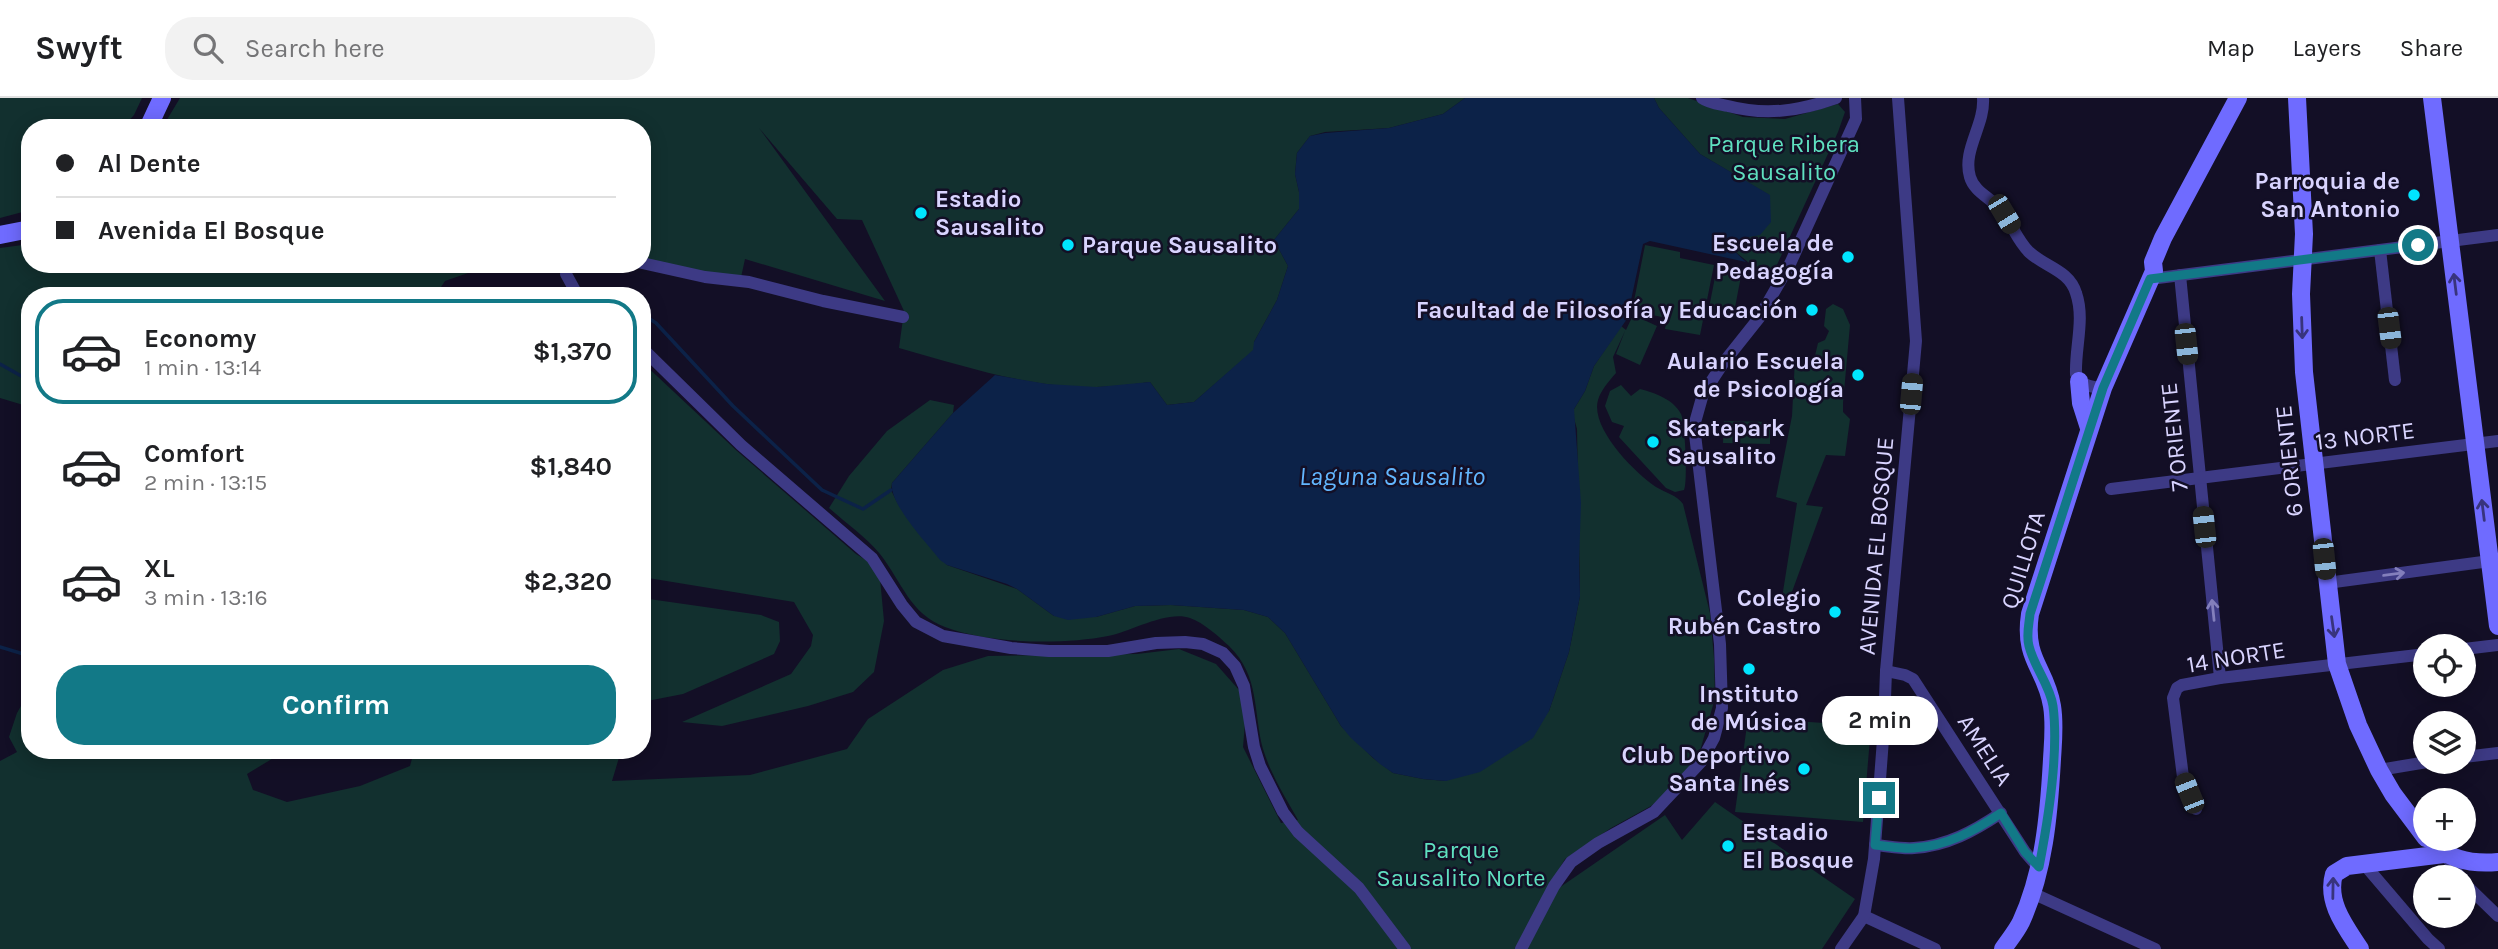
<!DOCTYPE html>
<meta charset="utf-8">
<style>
:root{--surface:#fff;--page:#f2f2f2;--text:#202124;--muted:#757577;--line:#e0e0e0;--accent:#127987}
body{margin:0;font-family:Karla,sans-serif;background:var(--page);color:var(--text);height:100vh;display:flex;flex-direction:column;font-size:26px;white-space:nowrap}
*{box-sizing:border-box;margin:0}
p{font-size:23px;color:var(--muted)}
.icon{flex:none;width:38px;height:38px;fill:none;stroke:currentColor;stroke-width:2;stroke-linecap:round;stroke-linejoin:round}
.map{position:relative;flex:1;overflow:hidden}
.panel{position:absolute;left:21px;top:189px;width:630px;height:472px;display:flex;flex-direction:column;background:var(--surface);border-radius:28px;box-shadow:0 4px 18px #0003}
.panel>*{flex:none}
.hud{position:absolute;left:21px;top:21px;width:630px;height:154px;border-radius:28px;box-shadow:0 4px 18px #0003;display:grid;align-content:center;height:154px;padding:0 35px;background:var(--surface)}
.fabs{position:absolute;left:2413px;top:536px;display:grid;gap:14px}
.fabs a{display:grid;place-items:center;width:63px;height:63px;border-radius:50%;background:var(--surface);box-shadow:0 4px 18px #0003;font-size:35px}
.end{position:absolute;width:32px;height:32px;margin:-16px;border:9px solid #127987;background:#fff;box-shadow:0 0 0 4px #fff}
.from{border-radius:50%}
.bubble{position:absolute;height:49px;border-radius:24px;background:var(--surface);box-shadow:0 4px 18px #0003;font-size:23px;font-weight:700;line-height:49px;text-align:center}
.car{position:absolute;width:21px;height:42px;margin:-21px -10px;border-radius:9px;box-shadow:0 0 5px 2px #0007;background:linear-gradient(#222 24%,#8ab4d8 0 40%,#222 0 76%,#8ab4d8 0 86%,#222 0)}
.hud b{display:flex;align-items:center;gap:24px;height:66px;font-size:26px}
.hud b+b{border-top:2px solid var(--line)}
.hud i{width:18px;height:18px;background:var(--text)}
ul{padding:12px 0 0;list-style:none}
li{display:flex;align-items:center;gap:21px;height:105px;margin:0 14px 10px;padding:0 21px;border:4px solid transparent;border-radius:28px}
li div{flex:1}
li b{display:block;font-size:26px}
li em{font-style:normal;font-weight:700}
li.selected{border-color:var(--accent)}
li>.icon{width:63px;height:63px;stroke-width:1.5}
.primary-button{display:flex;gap:14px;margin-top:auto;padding:14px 35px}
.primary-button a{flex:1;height:80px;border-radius:28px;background:var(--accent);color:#fff;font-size:28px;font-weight:700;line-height:80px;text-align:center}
header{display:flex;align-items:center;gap:42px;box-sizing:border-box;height:98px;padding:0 35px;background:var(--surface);border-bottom:2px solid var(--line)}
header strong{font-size:33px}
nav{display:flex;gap:38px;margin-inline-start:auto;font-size:24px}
.search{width:490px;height:63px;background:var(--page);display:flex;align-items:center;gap:18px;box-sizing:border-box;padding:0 24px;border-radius:28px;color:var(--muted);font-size:26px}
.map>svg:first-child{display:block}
.green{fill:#12302f}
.water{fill:#0c2248}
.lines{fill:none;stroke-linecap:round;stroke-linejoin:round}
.stream{stroke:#0c2248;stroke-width:3.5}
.street{stroke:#3d3a85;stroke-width:12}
.secondary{stroke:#6f6bff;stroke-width:18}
.oneway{stroke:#38347d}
.oneway2{stroke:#837fbc}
.route{stroke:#127987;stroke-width:9}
.poi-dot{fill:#00e5ff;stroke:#130f26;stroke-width:2.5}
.labels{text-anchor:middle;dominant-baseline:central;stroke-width:5;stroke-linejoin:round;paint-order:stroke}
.park-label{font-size:24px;fill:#5fe0c0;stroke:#130f26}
.poi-label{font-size:24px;font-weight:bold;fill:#d9d4ff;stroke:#130f26;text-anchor:end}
.street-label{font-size:24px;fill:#d9d4ff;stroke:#130f26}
.water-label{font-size:26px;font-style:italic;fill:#62b6ff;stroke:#130f26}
</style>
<header>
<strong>Swyft</strong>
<div class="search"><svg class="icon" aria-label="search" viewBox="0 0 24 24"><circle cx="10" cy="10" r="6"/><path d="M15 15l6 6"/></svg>Search here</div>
<nav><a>Map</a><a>Layers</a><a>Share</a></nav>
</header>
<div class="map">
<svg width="2498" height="851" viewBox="0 0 2498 851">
<rect width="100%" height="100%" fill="#130f26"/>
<!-- green -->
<g class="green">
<path d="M 0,0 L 142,0 L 134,17 L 122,30 L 30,30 L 30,112 L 0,120 Z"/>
<path d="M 180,0 L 1465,0 L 1443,16 L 1389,30 L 1325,34 L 1310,38 L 1297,55 L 1295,76 L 1299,94 L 1299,111 L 1274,142 L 1288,168 L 1277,202 L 1254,244 L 1254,252 L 1194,304 L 1167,307 L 1150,284 C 1132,286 1114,289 1096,289 C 1028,290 964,268 899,250 L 904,213 L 862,122 L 837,121 L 759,30 L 885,203 L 745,161 L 740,184 L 642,161 L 642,30 L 162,30 Z"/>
<path d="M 1654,0 L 1688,0 L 1743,19 L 1785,21 L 1838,6 L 1845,14 L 1838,34 L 1770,182 L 1732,151 L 1742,140 L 1769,97 L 1700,56 L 1659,10 Z"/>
<path d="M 30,146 L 30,166 L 494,166 L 445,183 L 435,198 L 30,198 L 30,309 L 0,300 L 0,150 Z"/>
<path d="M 1645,147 L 1680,154 L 1680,160 L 1714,167 L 1700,237 L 1665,231 L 1667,220 L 1632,213 Z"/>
<path d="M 1716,174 L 1741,178 L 1733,220 L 1708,215 Z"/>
<path d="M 1833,206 L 1843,211 L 1850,227 L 1843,305 L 1843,314 L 1850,321 L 1845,358 L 1826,357 L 1806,407 L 1823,409 L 1789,502 L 1782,500 L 1797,405 L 1776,399 L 1792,318 L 1795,261 L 1814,262 L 1818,245 L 1825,242 L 1829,233 L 1824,228 L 1826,211 Z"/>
<path d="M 1633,217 L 1657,228 L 1640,267 L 1616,256 L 1625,233 L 1613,259 L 1616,275 C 1609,283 1601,292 1598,302 C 1590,330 1635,375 1656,389 C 1666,395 1677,397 1683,406 L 1710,515 L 1714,560 L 1715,600 L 1700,653 L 1678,685 L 1651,708 L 1611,730 L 1565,761 L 1540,803 L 1665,717 L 1682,742 L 1715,704 L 1855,801 L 1822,851 L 0,851 L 0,663 L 17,654 L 9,639 L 17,615 L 30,592 L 30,653 L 285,653 L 247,676 L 253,692 L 287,704 L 360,688 L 410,668 L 414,653 L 621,653 L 612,683 L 750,677 L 847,651 L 868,621 L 943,572 L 988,558 L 1137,556 L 1179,551 L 1216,566 L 1247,601 L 1243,649 L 1281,725 L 1298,722 C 1285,699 1271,677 1263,651 C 1253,613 1260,578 1229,548 C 1218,538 1204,525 1190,520 C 1167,512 1130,534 1108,538 C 1062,547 990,546 945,529 C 910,516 902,484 880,456 C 866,439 846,425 829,410 L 849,378 L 887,333 L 930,302 L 954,307 L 953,315 L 892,385 L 891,392 L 898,406 L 947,467 L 1017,491 L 1054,518 L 1096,519 L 1135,508 L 1171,507 L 1244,512 L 1268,519 L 1285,535 L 1341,628 L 1373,660 L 1393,675 L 1423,681 L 1446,683 L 1549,613 L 1569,554 L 1580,498 L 1577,331 L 1573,317 L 1574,311 L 1585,293 L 1594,268 L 1621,228 L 1626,232 Z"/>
<path d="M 642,264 L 737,353 L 856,456 L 879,470 L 884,523 L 874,574 L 853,594 L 808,608 L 722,628 L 682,624 L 791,576 L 811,548 L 813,537 L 794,504 L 642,479 Z"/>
<path d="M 1621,287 L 1631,298 L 1640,291 C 1655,295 1673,301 1681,316 C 1685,324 1688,385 1684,392 L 1675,394 L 1666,390 L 1619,339 L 1624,328 L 1612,324 L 1605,308 L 1610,293 Z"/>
<path d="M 1724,323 L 1770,324 L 1770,346 L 1723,345 Z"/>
<path d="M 642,500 L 761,517 L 779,524 L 780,543 L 774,556 L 683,596 L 642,604 Z"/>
<path d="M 1748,620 L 1871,628 L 1863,724 L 1735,714 Z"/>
</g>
<!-- water -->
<path class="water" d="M 1465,0 L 1654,0 L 1659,10 L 1700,56 L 1770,97 L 1771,124 L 1760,137 L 1743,140 L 1732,151 L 1746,164 L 1650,143 L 1643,146 L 1627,221 L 1594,268 L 1585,293 L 1574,311 L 1581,405 L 1579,464 L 1580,498 L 1569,554 L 1549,613 L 1533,640 L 1480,674 L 1446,683 L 1423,681 L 1393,675 L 1380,666 L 1351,640 L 1341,628 L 1285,535 L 1268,519 L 1244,512 L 1171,507 L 1135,508 L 1096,519 L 1068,522 L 1054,518 L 1017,491 L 1007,486 L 947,467 L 940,462 C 927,445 889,406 892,385 L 953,315 L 995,277 L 1047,286 L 1097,289 L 1150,284 L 1167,307 L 1194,304 L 1253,252 L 1254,244 L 1277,202 L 1288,168 L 1274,142 L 1299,111 L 1299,94 L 1295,76 L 1297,55 L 1310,38 L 1325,35 L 1389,30 L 1443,16 Z"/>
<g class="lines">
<!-- stream -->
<g class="stream">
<path d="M 589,194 L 602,198"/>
<path d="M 642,216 L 656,225 L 733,308 L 822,392 L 863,411 L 891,392"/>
<path d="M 0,266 L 30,283"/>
<path d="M 0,549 L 30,558"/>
</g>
<!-- street -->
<g class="street">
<path d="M 1702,0 C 1709,5 1719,6 1728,8 C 1766,18 1799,13 1836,0"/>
<path d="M 1983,0 C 1985,27 1962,52 1970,79 C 1974,93 1989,99 1999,110 C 2011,123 2016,141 2029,154 C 2045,169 2069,172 2076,195 C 2085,221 2075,249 2076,276 C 2081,288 2091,289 2103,290"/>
<path d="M 2380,152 L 2395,282"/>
<path d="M 642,165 L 705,179 L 749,184 L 823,203 L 903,219"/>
<path d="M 568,166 L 566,176 L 578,198"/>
<path d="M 2180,177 L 2220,580"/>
<path d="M 2150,181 L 2498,137"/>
<path d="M 642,250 L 741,347 L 872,460 L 902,507 L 916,524 L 943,538 L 1011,550 L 1049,553 L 1108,553 L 1156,545 L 1185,544 L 1203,546 L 1223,555 L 1235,568 L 1244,588 L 1254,649 L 1260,668 L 1283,714 L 1298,734 L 1359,790 L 1405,851"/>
<path d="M 2111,391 L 2498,343"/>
<path d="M 2327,485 L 2490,463"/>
<path d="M 2464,551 L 2498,547"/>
<path d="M 1886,573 L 1905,577 L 1913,581 L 2025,754 L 2039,770"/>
<path d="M 2464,659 L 2498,655"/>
<path d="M 2379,672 L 2433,663"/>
<path d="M 2196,711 L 2183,679 L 2173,600 L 2177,590 L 2182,587 L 2220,580 L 2426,556"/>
<path d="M 1875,747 C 1888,748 1901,751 1914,750 C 1947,748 1974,733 2001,715"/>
<path d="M 2445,756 L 2460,779"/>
<path d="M 2364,766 L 2428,841 L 2439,851"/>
<path d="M 2464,785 L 2498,818"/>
<path d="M 2032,795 L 2155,851"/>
<path d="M 1864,818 L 1935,851"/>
<path d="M 1521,851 L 1554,788 L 1571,764 L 1598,745 L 1654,714 L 1701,664 L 1714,640 L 1722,610 L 1720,546 L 1694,328 L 1703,296 L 1724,264 L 1759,220 L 1789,168 L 1856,21 L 1855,0"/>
<path d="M 1841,851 L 1864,818 L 1874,761 L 1884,628 L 1886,573 L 1916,243 L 1898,0"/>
</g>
<!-- secondary -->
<g class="secondary">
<path d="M 2297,0 L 2304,136 L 2301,196 L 2304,274 L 2337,566 L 2358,627 L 2379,672 L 2393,696 L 2426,740"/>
<path d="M 2432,0 L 2498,528"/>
<path d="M 148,30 L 162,0"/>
<path d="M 0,137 L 30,131"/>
<path d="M 2079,283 L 2081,305 L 2089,330"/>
<path d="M 2436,748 C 2453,763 2476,766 2498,764"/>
<path d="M 2003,851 C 2009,842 2016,834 2021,824 C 2044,774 2049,716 2052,661 C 2053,644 2055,626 2052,608 C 2046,570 2023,562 2030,516 L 2103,290 L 2154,173 L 2153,164 L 2163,140 L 2238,0"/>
<path d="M 2360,851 C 2345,828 2326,804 2334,776 L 2347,768 L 2444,756"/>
</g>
</g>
<!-- one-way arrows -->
<defs><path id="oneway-shaft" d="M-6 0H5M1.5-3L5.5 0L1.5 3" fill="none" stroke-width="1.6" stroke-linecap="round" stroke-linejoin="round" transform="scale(1.75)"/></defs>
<g class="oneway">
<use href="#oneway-shaft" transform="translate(2455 186) rotate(-97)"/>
<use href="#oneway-shaft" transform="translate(2302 230) rotate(88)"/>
<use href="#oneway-shaft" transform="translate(2483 412) rotate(-97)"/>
<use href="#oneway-shaft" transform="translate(2333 529) rotate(82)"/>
<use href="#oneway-shaft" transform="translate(2333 790) rotate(-89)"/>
</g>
<g class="oneway2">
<use href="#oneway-shaft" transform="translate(2394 476) rotate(-8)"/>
<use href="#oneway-shaft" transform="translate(2213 512) rotate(-96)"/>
</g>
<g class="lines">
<!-- route -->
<path class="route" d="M 1879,700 L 1875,747 C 1888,748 1901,751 1914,750 C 1947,748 1974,733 2001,715 L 2025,754 L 2039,769 C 2048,723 2059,655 2053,608 C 2050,587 2034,569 2029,548 C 2026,537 2029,527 2030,516 L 2103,290 L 2150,181 L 2418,147"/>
</g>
<!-- markers -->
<g class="poi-dot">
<circle cx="2414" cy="97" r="7"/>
<circle cx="921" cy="115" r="7"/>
<circle cx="1068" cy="147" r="7"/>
<circle cx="1848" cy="159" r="7"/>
<circle cx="1812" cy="212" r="7"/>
<circle cx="1858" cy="277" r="7"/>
<circle cx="1653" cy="344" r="7"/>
<circle cx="1835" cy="514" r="7"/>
<circle cx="1749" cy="571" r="7"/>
<circle cx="1804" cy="671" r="7"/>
<circle cx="1728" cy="748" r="7"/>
</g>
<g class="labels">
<!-- park labels -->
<g class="park-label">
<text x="1784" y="46">Parque Ribera<tspan x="1784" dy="28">Sausalito</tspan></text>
<text x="1461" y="752">Parque<tspan x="1461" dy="28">Sausalito Norte</tspan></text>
</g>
<!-- poi labels -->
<g class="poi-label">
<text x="2400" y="83">Parroquia de<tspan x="2400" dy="28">San Antonio</tspan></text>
<text x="935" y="101" text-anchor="start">Estadio<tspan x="935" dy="28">Sausalito</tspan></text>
<text x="1834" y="145">Escuela de<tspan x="1834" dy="28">Pedagogía</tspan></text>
<text x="1082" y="147" text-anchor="start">Parque Sausalito</text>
<text x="1798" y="212">Facultad de Filosofía y Educación</text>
<text x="1844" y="263">Aulario Escuela<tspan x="1844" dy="28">de Psicología</tspan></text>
<text x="1667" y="330" text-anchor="start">Skatepark<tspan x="1667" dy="28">Sausalito</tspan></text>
<text x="1821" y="500">Colegio<tspan x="1821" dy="28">Rubén Castro</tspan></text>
<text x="1749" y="596" text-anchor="middle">Instituto<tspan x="1749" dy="28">de Música</tspan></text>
<text x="1790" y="657">Club Deportivo<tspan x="1790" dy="28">Santa Inés</tspan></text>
<text x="1742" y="734" text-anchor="start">Estadio<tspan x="1742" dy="28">El Bosque</tspan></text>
</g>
<!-- street labels -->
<g class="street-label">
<text transform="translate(2365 338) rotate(-7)">13 NORTE</text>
<text transform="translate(2174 339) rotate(-96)">7 ORIENTE</text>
<text transform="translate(2289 363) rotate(-96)">6 ORIENTE</text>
<text transform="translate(1876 448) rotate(-85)">AVENIDA EL BOSQUE</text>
<text transform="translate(2023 462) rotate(-73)">QUILLOTA</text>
<text transform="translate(2236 559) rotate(-9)">14 NORTE</text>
<text transform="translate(1985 652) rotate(57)">AMELIA</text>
</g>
<!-- water labels -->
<g class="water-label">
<text x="1392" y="378">Laguna Sausalito</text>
</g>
</g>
</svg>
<div class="fabs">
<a><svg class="icon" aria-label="locate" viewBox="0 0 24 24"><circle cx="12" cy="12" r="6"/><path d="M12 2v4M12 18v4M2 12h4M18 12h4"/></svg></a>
<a><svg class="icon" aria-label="layers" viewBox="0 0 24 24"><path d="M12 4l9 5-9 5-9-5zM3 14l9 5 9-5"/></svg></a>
<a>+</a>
<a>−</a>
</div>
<i class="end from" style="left:2418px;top:147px"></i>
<i class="end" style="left:1879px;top:700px"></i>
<div class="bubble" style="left:1822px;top:598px;width:116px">2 min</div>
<i class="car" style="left:2004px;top:116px;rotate:149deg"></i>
<i class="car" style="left:2389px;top:230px;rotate:173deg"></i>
<i class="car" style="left:2186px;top:246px;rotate:174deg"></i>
<i class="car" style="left:1911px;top:296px;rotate:5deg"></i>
<i class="car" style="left:2204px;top:429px;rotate:354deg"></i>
<i class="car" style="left:2324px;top:461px;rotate:174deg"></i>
<i class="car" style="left:2189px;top:695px;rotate:338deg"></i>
<div class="hud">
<b><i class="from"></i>Al Dente</b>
<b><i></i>Avenida El Bosque</b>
</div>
<section class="panel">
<ul>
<li class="selected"><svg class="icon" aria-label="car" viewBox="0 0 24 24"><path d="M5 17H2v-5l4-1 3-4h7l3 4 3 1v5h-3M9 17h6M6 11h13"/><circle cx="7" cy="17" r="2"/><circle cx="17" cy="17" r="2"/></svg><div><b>Economy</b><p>1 min · 13:14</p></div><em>$1,370</em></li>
<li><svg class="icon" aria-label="car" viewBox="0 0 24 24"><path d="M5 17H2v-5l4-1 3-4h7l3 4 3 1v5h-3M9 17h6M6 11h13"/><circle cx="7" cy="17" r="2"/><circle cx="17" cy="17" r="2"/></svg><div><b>Comfort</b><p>2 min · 13:15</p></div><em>$1,840</em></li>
<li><svg class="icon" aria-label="car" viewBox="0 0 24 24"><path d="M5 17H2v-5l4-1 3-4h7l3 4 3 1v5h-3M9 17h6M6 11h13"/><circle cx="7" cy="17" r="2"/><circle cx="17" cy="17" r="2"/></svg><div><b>XL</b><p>3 min · 13:16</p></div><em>$2,320</em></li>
</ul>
<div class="primary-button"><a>Confirm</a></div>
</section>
</div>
